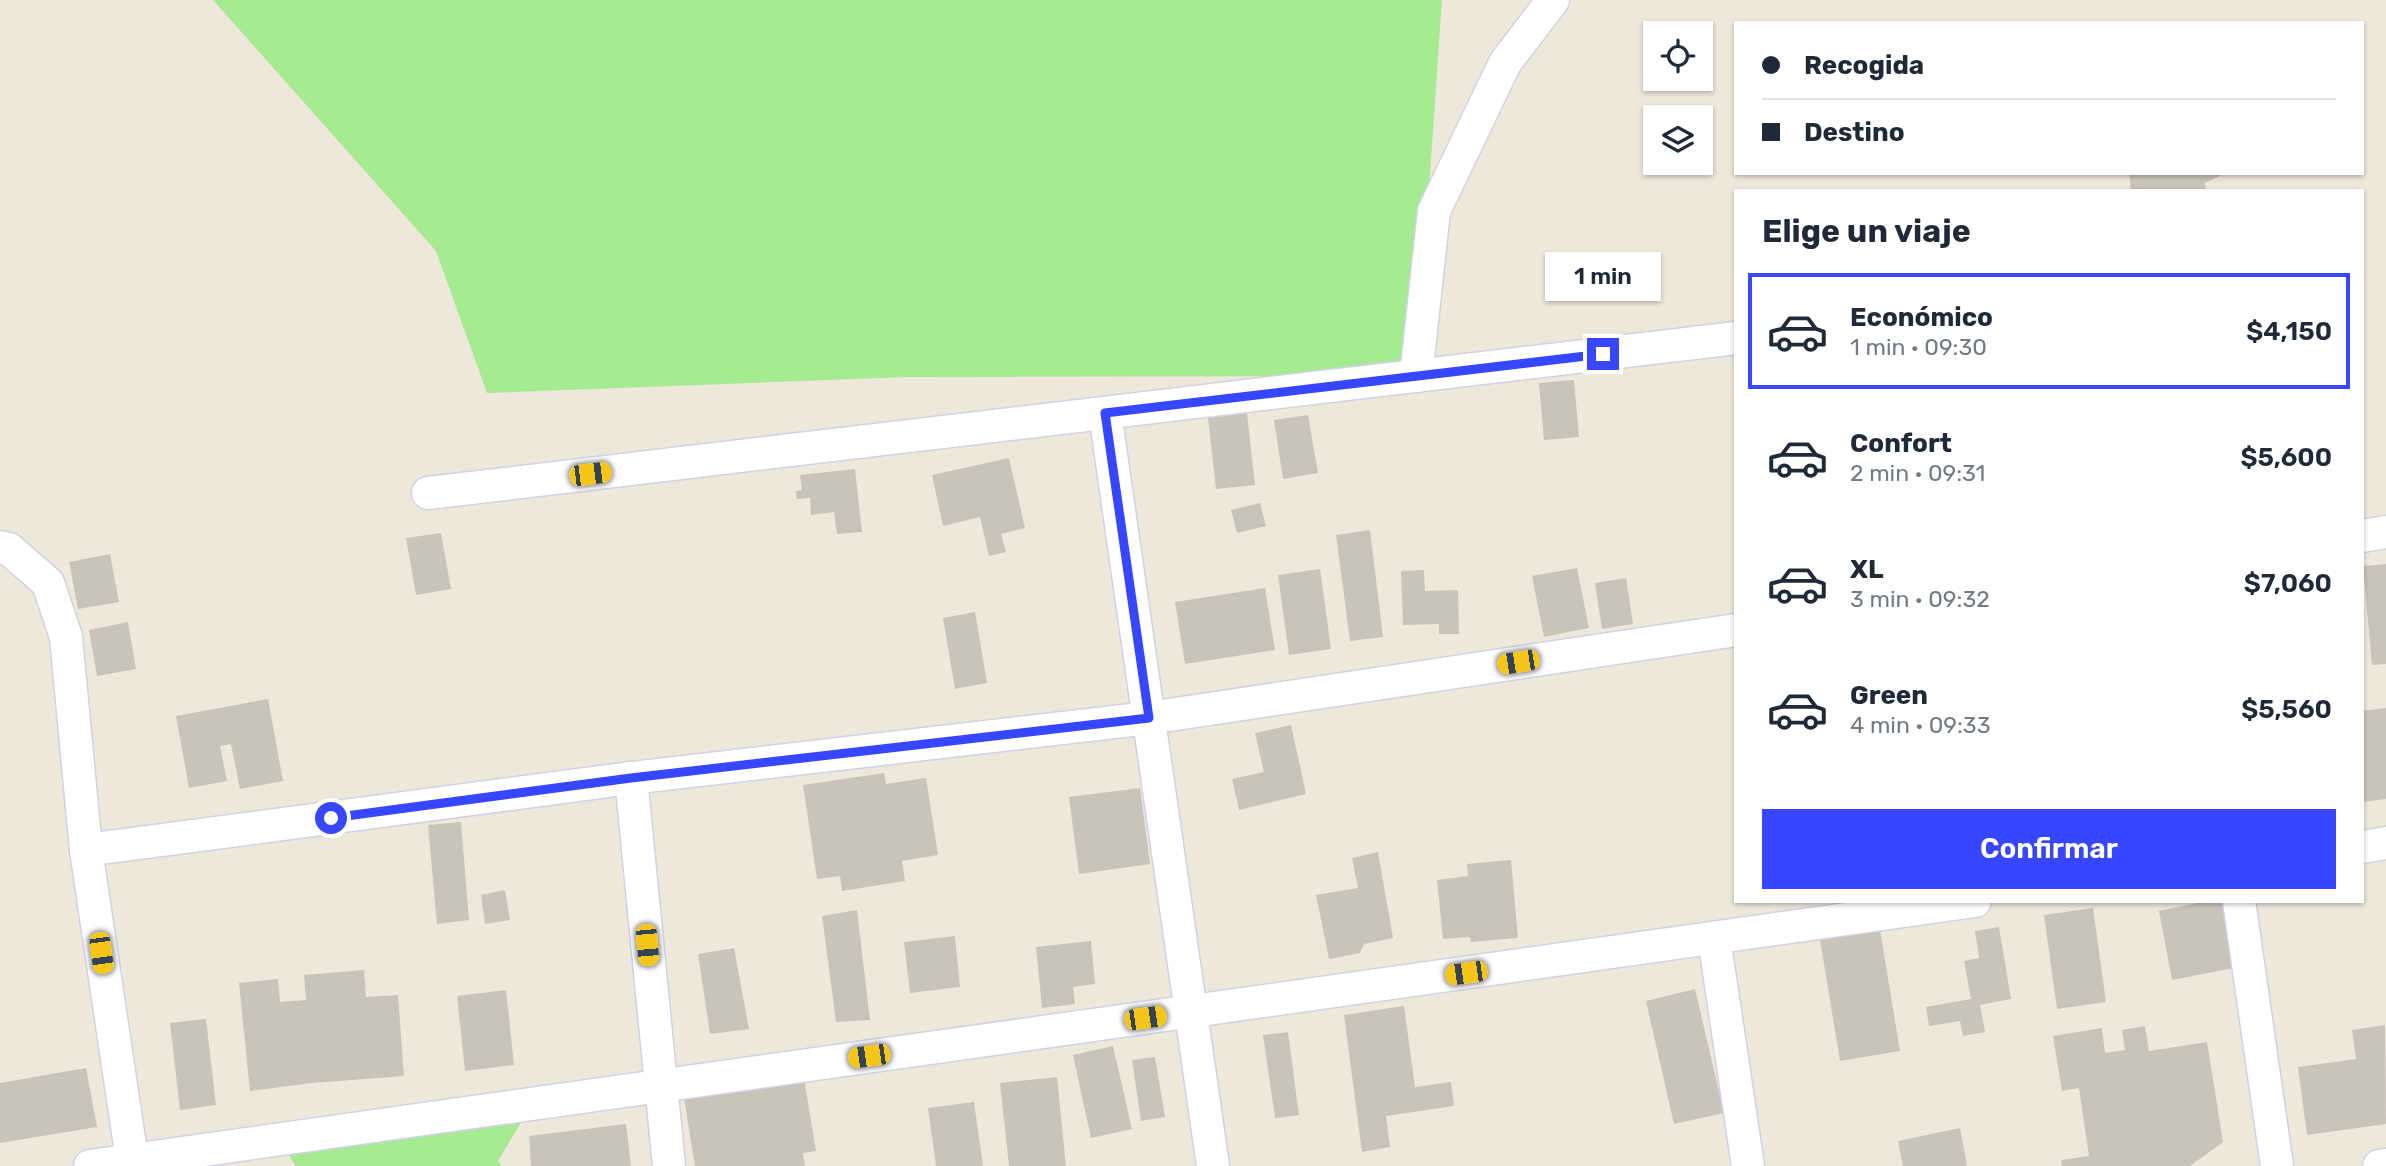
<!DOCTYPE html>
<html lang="es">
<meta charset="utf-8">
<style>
:root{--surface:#fff;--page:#f2f2f3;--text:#1f2937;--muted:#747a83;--line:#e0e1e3;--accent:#3746ff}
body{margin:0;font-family:Rubik,sans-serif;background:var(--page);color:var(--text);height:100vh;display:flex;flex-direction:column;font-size:26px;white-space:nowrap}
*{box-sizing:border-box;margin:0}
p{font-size:23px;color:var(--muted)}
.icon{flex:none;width:38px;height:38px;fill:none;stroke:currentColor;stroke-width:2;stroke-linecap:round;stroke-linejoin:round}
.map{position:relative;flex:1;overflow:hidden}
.panel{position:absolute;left:1734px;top:189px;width:630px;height:714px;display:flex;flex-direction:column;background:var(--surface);border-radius:0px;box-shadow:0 2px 5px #0004}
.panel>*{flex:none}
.guide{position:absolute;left:1734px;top:21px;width:630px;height:154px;border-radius:0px;box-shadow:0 2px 5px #0004;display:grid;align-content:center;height:154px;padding:0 28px;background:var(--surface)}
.tools{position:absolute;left:1643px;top:21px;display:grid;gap:14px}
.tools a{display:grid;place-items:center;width:70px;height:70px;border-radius:0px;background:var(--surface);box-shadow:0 2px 5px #0004;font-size:35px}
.end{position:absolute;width:32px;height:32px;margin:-16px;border:9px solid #3746ff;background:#fff;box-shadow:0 0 0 4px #fff}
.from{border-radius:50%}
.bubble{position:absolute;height:49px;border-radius:0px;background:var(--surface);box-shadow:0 2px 5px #0004;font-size:23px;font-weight:600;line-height:49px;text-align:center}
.car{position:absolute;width:21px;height:42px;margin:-21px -10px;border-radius:9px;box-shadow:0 0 5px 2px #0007;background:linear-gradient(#f5c518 24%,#345 0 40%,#f5c518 0 76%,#345 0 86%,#f5c518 0)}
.guide b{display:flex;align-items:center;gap:24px;height:66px;font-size:26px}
.guide b+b{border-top:2px solid var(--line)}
.guide i{width:18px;height:18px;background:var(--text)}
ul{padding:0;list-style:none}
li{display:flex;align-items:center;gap:21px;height:116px;margin:0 14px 10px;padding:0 14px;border:4px solid transparent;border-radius:0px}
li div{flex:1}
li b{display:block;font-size:26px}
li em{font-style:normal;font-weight:600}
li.current{border-color:var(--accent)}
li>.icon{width:63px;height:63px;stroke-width:1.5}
h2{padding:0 28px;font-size:32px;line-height:84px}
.primary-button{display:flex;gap:14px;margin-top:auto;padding:14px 28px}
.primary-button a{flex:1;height:80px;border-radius:0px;background:var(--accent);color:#fff;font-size:28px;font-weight:600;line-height:80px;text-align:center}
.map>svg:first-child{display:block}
.green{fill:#a6ea92}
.building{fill:#c9c4ba}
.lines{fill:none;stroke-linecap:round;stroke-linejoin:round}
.minor-casing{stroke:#d0d2e5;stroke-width:35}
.minor{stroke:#fff;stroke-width:32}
.route{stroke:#3746ff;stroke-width:9}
</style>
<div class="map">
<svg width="2386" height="1166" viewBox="0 0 2386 1166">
<rect width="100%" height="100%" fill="#eee8db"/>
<!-- green -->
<g class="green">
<path d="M 213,0 L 1442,0 L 1416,376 L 908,377 L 487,393 L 436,251 Z"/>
<path d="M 532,1104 L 498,1161 L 502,1166 L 296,1166 L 279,1140 Z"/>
</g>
<!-- building -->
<g class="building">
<path d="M 2129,173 L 2226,173 L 2205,183 L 2206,191 L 2131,191 Z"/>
<path d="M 1574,380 L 1579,437 L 1544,440 L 1539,383 Z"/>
<path d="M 1247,413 L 1255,485 L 1216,489 L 1208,418 Z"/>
<path d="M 1308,415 L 1318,473 L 1283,479 L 1274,420 Z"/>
<path d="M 1009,458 L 1025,528 L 1001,534 L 1006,552 L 989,556 L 980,517 L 943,526 L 932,475 Z"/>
<path d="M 855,469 L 862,532 L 837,534 L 834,512 L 811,515 L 810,498 L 797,499 L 796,491 L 802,490 L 800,475 Z"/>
<path d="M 1260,503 L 1266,526 L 1237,533 L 1231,510 Z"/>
<path d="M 1370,530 L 1383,637 L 1350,641 L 1336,535 Z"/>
<path d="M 441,533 L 451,589 L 416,595 L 406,538 Z"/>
<path d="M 110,554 L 119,602 L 78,609 L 69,562 Z"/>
<path d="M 2386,564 L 2386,664 L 2372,665 L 2363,566 Z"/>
<path d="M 1577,568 L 1589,628 L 1544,637 L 1532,576 Z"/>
<path d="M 1320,569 L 1331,649 L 1289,655 L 1278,575 Z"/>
<path d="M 1424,570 L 1425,591 L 1458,590 L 1459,634 L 1439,634 L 1439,624 L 1403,625 L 1401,571 Z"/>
<path d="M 1626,578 L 1633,624 L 1602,629 L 1595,583 Z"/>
<path d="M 1265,588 L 1275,650 L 1185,664 L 1175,602 Z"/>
<path d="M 975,612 L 987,683 L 955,689 L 943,618 Z"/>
<path d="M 128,622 L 136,669 L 97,676 L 89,630 Z"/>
<path d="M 268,699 L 283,781 L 240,789 L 231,744 L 220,746 L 227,781 L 189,788 L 176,716 Z"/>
<path d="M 2386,708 L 2386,799 L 2362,802 L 2362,711 Z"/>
<path d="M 1291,725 L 1306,794 L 1239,810 L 1232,779 L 1264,772 L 1255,733 Z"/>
<path d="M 884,773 L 886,784 L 926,778 L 938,855 L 902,861 L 905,881 L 842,891 L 840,876 L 817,879 L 803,785 Z"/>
<path d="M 1140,788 L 1150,864 L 1079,874 L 1069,797 Z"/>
<path d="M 461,822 L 469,920 L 437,924 L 428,825 Z"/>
<path d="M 1378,852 L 1393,938 L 1364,944 L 1360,953 L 1329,959 L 1316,895 L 1358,888 L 1352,858 Z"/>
<path d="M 1511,860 L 1518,938 L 1471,942 L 1470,937 L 1443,939 L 1437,880 L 1468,876 L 1467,864 Z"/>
<path d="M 505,890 L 510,920 L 485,924 L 481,895 Z"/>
<path d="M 2208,901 L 2222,901 L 2234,968 L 2172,980 L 2159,911 Z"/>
<path d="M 2093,908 L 2106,1002 L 2057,1009 L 2044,915 Z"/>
<path d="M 857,910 L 870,1020 L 836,1022 L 822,916 Z"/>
<path d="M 1999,927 L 2011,999 L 1980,1005 L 1985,1032 L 1963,1036 L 1960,1021 L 1929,1026 L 1926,1007 L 1971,999 L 1964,961 L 1979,958 L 1975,931 Z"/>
<path d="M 1880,930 L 1900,1051 L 1840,1061 L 1820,940 Z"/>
<path d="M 955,936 L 960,987 L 910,993 L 904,942 Z"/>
<path d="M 1091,941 L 1095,984 L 1073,987 L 1075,1004 L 1042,1008 L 1036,947 Z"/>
<path d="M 734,948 L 749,1029 L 710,1034 L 698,954 Z"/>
<path d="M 364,970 L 366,997 L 398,995 L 404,1076 L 312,1083 L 250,1091 L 239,983 L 278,979 L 280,1002 L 306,1000 L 304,975 Z"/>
<path d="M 1695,989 L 1724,1113 L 1674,1124 L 1646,1001 Z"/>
<path d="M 506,990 L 514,1065 L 465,1071 L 457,996 Z"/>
<path d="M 1404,1006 L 1415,1087 L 1451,1082 L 1454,1106 L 1386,1116 L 1390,1147 L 1362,1152 L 1344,1015 Z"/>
<path d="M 206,1019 L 216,1105 L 180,1110 L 170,1023 Z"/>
<path d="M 2385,1025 L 2386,1124 L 2307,1135 L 2298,1067 L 2356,1059 L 2352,1030 Z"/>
<path d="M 2145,1026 L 2149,1051 L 2207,1042 L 2223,1142 L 2190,1166 L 2062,1166 L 2061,1160 L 2089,1156 L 2079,1088 L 2062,1091 L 2053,1036 L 2102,1028 L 2105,1053 L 2125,1050 L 2122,1030 Z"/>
<path d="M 1288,1032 L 1299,1115 L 1275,1118 L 1263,1035 Z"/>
<path d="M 1113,1046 L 1132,1129 L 1091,1138 L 1073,1055 Z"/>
<path d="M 1155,1057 L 1165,1117 L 1141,1121 L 1132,1060 Z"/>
<path d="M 86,1068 L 97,1127 L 0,1143 L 0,1083 Z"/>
<path d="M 1057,1077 L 1066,1166 L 1009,1166 L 1000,1083 Z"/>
<path d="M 804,1078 L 816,1151 L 803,1153 L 805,1166 L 695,1166 L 684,1098 Z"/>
<path d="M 974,1102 L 983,1166 L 936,1166 L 928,1108 Z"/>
<path d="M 626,1124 L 631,1166 L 531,1166 L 529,1136 Z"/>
<path d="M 1960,1128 L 1967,1166 L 1903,1166 L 1898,1141 Z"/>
</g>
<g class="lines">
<defs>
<g id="minor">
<path d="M 1416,376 L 1434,211 L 1505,63 L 1553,0"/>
<path d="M 1105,413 L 1213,1166"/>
<path d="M 428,493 L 1736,338"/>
<path d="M 2362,536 L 2386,532"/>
<path d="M 0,547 L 9,549 L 48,583 L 66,637 L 86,850 L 133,1166"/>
<path d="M 631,778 L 669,1166"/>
<path d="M 2362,847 L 2386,843"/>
<path d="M 86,850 L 631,778 L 1149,718 L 1736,630"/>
<path d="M 2239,901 L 2277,1166"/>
<path d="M 1714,938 L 1748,1166"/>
<path d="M 90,1166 L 1975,901"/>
<path d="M 2379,1166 L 2386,1165"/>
</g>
</defs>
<!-- minor casing -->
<use href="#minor" class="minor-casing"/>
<!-- minor -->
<use href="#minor" class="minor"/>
</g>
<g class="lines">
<!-- route -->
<path class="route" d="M 331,818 L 631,778 L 1149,718 L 1105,413 L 1603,354"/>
</g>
</svg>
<div class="tools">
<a><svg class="icon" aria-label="locate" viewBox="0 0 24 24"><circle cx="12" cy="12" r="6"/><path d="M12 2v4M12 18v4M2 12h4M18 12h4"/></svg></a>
<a><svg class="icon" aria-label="layers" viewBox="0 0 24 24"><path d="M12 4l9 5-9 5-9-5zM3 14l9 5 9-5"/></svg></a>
</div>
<i class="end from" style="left:331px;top:818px"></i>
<i class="end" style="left:1603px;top:354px"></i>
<div class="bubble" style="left:1545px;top:252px;width:116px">1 min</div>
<i class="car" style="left:590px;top:474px;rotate:83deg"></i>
<i class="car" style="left:1518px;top:662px;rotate:261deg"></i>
<i class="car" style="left:647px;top:945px;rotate:175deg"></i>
<i class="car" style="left:101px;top:953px;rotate:172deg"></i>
<i class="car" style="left:1466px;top:973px;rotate:262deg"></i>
<i class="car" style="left:1145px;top:1018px;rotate:82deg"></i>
<i class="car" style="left:869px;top:1056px;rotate:262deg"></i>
<div class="guide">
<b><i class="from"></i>Recogida</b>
<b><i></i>Destino</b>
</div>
<section class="panel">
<h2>Elige un viaje</h2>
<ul>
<li class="current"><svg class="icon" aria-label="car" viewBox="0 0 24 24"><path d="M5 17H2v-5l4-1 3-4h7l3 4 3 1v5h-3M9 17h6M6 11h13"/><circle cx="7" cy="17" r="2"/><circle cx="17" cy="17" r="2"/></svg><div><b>Económico</b><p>1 min · 09:30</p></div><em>$4,150</em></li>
<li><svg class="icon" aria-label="car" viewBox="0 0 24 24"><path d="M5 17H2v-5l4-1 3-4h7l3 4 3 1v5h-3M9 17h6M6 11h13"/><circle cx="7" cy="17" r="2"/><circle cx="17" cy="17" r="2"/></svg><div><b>Confort</b><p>2 min · 09:31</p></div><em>$5,600</em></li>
<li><svg class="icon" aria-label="car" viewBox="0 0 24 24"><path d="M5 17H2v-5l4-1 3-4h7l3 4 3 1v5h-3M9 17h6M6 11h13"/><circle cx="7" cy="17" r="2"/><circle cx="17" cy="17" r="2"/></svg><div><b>XL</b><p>3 min · 09:32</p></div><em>$7,060</em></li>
<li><svg class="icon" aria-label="car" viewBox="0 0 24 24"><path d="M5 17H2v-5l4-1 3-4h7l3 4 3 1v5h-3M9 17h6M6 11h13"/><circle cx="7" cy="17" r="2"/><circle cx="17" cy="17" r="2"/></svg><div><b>Green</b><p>4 min · 09:33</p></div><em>$5,560</em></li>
</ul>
<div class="primary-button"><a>Confirmar</a></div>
</section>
</div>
